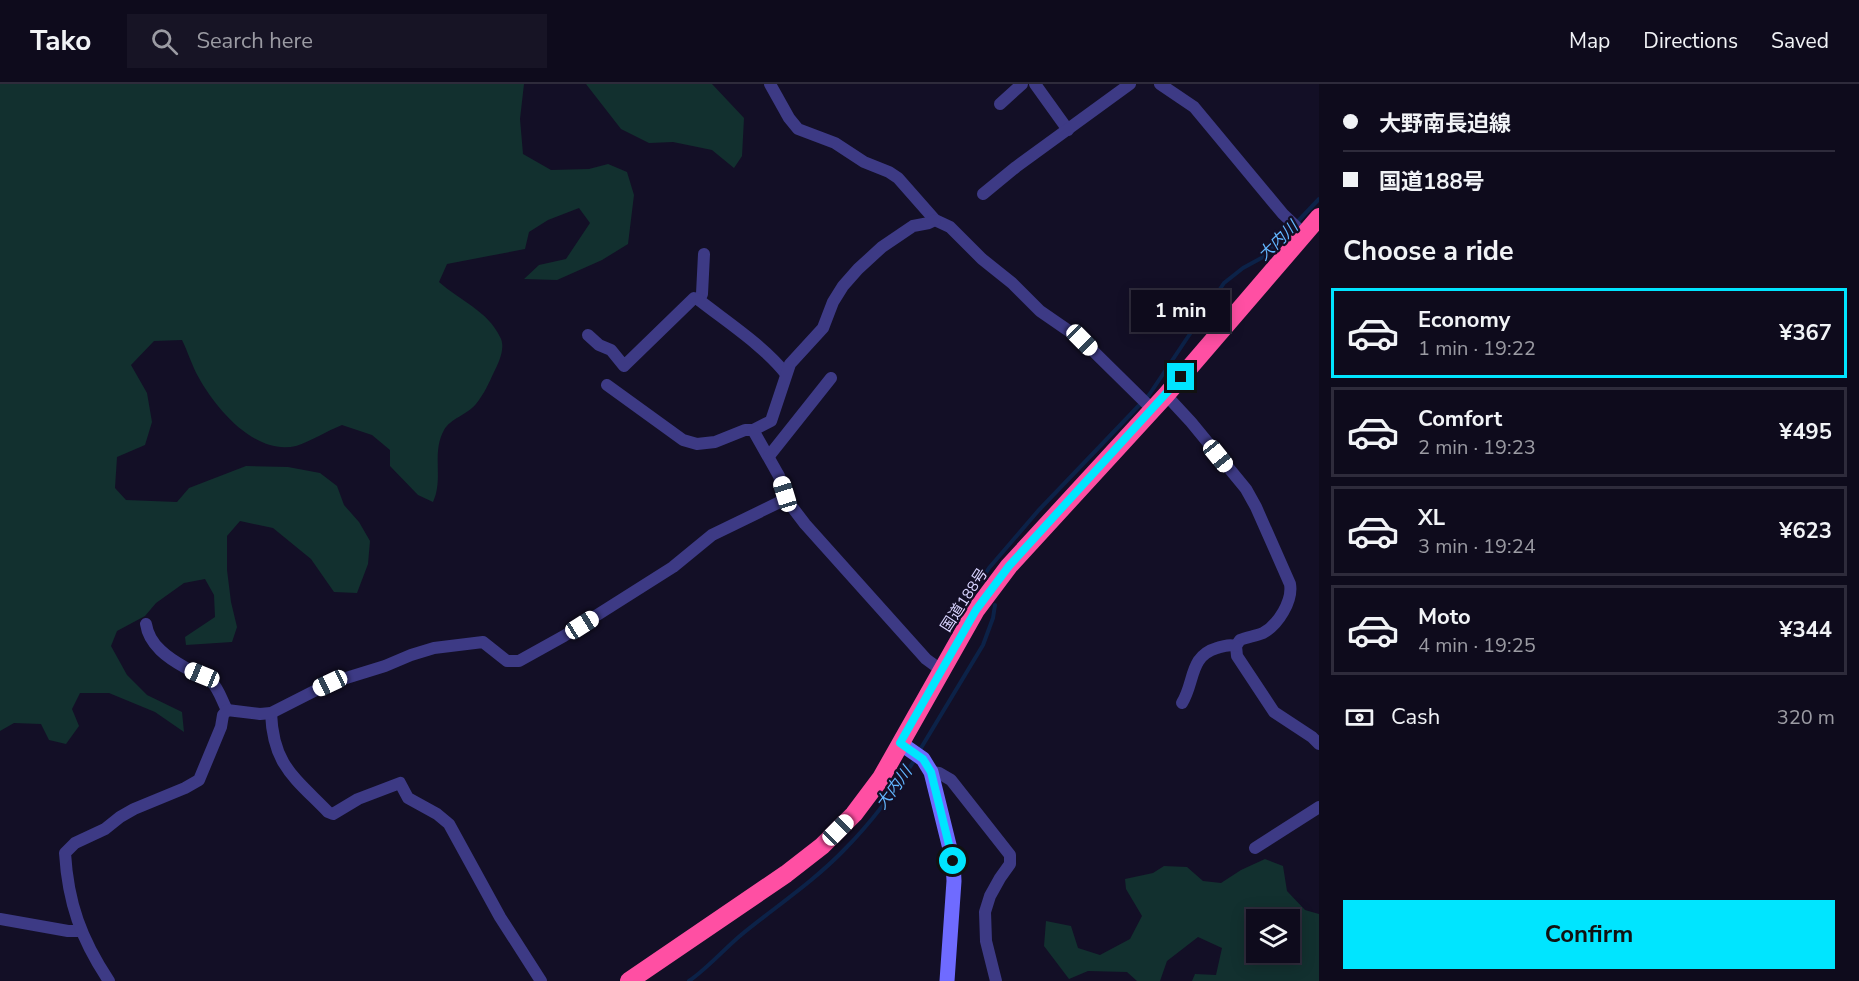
<!DOCTYPE html>
<meta charset="utf-8">
<style>
:root{--surface:#0e0b1c;--page:#171425;--text:#f1f3f6;--muted:#9b9ba3;--line:#2e2b3b;--accent:#00e5ff}
body{margin:0;font-family:"Nunito Sans","Noto Sans JP",sans-serif;background:var(--page);color:var(--text);height:100vh;display:flex;flex-direction:column;font-size:22px;white-space:nowrap}
*{box-sizing:border-box;margin:0}
p{font-size:20px;color:var(--muted)}
.icon{flex:none;width:33px;height:33px;fill:none;stroke:currentColor;stroke-width:2;stroke-linecap:round;stroke-linejoin:round}
.map{position:relative;flex:1;overflow:hidden}
.side{display:flex;flex-direction:column;background:var(--surface);width:540px}
.side>*{flex:none}
.guide{display:grid;align-content:center;height:132px;padding:0 24px;background:var(--surface)}
.controls{position:absolute;left:1246px;top:825px;display:grid;gap:12px}
.controls a{display:grid;place-items:center;width:54px;height:54px;border-radius:0px;background:var(--surface);box-shadow:0 3px 15px #0003,0 0 0 2px var(--line);font-size:30px}
.end{position:absolute;width:27px;height:27px;margin:-14px;border:8px solid #00e5ff;background:#111;box-shadow:0 0 0 3px #111}
.from{border-radius:50%}
.bubble{position:absolute;height:42px;border-radius:0px;background:var(--surface);box-shadow:0 3px 15px #0003,0 0 0 2px var(--line);font-size:20px;font-weight:700;line-height:42px;text-align:center}
.car{position:absolute;width:18px;height:36px;margin:-18px -9px;border-radius:8px;box-shadow:0 0 4px 2px #0007;background:linear-gradient(#fff 24%,#345 0 40%,#fff 0 76%,#345 0 86%,#fff 0)}
.guide b{display:flex;align-items:center;gap:21px;height:57px;font-size:22px}
.guide b+b{border-top:2px solid var(--line)}
.guide i{width:15px;height:15px;background:var(--text)}
ul{padding:0;list-style:none}
li{display:flex;align-items:center;gap:18px;height:90px;margin:0 12px 9px;padding:0 12px;border:3px solid var(--line);border-radius:0px}
li div{flex:1}
li b{display:block;font-size:22px}
li em{font-style:normal;font-weight:700}
li.selected{border-color:var(--accent)}
li>.icon{width:54px;height:54px;stroke-width:1.5}
h2{padding:0 24px;font-size:27px;line-height:72px}
.pay{display:flex;align-items:center;gap:15px;height:66px;padding:0 24px;font-size:22px}
.pay p{margin-inline-start:auto}
.cta{display:flex;gap:12px;margin-top:auto;padding:12px 24px}
.cta a{flex:1;height:69px;border-radius:0px;background:var(--accent);color:#111;font-size:24px;font-weight:700;line-height:69px;text-align:center}
header{display:flex;align-items:center;gap:36px;box-sizing:border-box;height:84px;padding:0 30px;background:var(--surface);border-bottom:2px solid var(--line)}
header strong{font-size:28px}
nav{display:flex;gap:33px;margin-inline-start:auto;font-size:21px}
.search{width:420px;height:54px;background:var(--page);display:flex;align-items:center;gap:15px;box-sizing:border-box;padding:0 21px;border-radius:0px;color:var(--muted);font-size:22px}
main{display:flex;flex:1;min-height:0}
.map>svg:first-child{display:block}
.green{fill:#12302f;fill-rule:evenodd}
.lines{fill:none;stroke-linecap:round;stroke-linejoin:round}
.stream{stroke:#0c2248;stroke-width:4}
.street{stroke:#3d3a85;stroke-width:12}
.secondary{stroke:#6f6bff;stroke-width:15}
.highway{stroke:#ff4fa3;stroke-width:18}
.route{stroke:#00e5ff;stroke-width:8}
.labels{text-anchor:middle;dominant-baseline:central;stroke-width:4.5;stroke-linejoin:round;paint-order:stroke}
.street-label{font-size:15px;fill:#d9d4ff;stroke:#130f26}
.water-label{font-size:16px;font-style:italic;fill:#62b6ff;stroke:#130f26}
</style>
<header>
<strong>Tako</strong>
<div class="search"><svg class="icon" aria-label="search" viewBox="0 0 24 24"><circle cx="10" cy="10" r="6"/><path d="M15 15l6 6"/></svg>Search here</div>
<nav><a>Map</a><a>Directions</a><a>Saved</a></nav>
</header>
<main>
<div class="map">
<svg width="1319" height="897" viewBox="0 0 1319 897">
<rect width="100%" height="100%" fill="#130f26"/>
<!-- green -->
<g class="green">
<path d="M 0,0 L 524,0 L 520,35 L 523,70 L 551,86 L 589,85 L 608,80 L 627,88 L 634,111 L 628,160 L 602,176 L 557,196 L 524,195 L 539,181 L 566,175 L 590,139 L 579,124 L 548,136 L 529,148 L 525,165 L 447,180 L 439,198 C 459,216 488,227 500,253 C 506,263 499,278 494,288 C 489,299 484,310 476,320 C 468,330 450,335 444,346 C 431,370 444,394 433,418 L 418,411 L 390,382 L 390,366 L 372,351 L 342,341 C 327,347 311,357 296,362 C 256,372 216,325 199,294 C 192,282 188,268 182,256 L 154,257 L 131,281 L 147,309 L 152,338 L 145,361 L 117,373 L 115,404 L 126,416 L 177,418 L 189,404 L 246,382 L 288,383 L 320,389 L 337,402 L 344,421 L 359,438 L 370,457 L 368,480 L 357,509 L 334,508 L 311,475 L 273,444 L 240,437 L 227,452 L 227,486 L 231,518 L 237,543 L 232,558 L 186,561 L 185,553 L 215,533 L 214,511 L 205,495 L 184,499 L 156,519 L 145,532 L 117,547 L 111,562 L 127,591 L 147,611 L 182,628 L 184,648 L 155,628 L 109,609 L 80,609 L 72,625 L 79,642 L 66,660 L 49,656 L 41,640 L 14,639 L 0,647 Z"/>
<path d="M 586,0 L 712,0 L 744,34 L 742,72 L 734,84 L 712,66 L 673,58 L 649,59 L 621,45 Z"/>
<path d="M 1265,775 L 1283,782 L 1287,807 L 1305,826 L 1319,830 L 1319,897 L 1192,897 L 1195,890 L 1216,891 L 1222,864 L 1198,853 L 1167,877 L 1160,897 L 1137,897 L 1127,888 L 1088,887 L 1069,895 L 1044,862 L 1046,837 L 1071,842 L 1078,864 L 1100,871 L 1130,855 L 1142,832 L 1126,805 L 1125,795 L 1153,789 L 1164,782 L 1187,783 L 1203,797 L 1221,799 L 1241,786 ZM 1257,836 L 1290,836 L 1290,868 L 1257,868 Z"/>
</g>
<g class="lines">
<!-- stream -->
<g class="stream">
<path d="M 981,497 L 989,484 L 1038,427 L 1149,311 L 1224,199 L 1243,184 L 1265,172 L 1319,115"/>
<path d="M 918,669 L 983,561 L 993,534 L 995,521"/>
<path d="M 689,897 C 708,884 723,866 741,851 C 775,823 813,798 844,766 C 869,741 897,705 915,675"/>
</g>
<!-- street -->
<g class="street">
<path d="M 770,0 L 789,34 L 798,45 L 835,59 L 864,78 L 889,88 L 898,94 L 935,136 L 950,143 L 982,175 L 1012,199 L 1040,227 L 1082,256 L 1152,325"/>
<path d="M 1035,0 L 1068,46"/>
<path d="M 1160,0 L 1194,23 L 1283,130 L 1304,150"/>
<path d="M 1000,20 L 1022,0"/>
<path d="M 983,110 L 1016,83 L 1130,0"/>
<path d="M 699,216 L 702,210 L 704,170"/>
<path d="M 588,251 L 599,261 L 611,266 L 624,282 L 694,214 L 699,216 C 727,238 764,262 786,290"/>
<path d="M 607,301 L 683,356 L 697,360 L 715,358 L 745,346 L 753,346 L 771,337 L 790,280 L 823,244 L 833,218 L 843,202 L 858,185 L 882,163 L 913,142 L 929,139 L 935,136"/>
<path d="M 1166,311 L 1191,338 L 1246,405 L 1256,423 L 1290,500 C 1293,517 1278,541 1263,549 C 1256,552 1247,553 1240,556 L 1236,562 L 1237,572 L 1274,628 L 1312,653 L 1319,660"/>
<path d="M 753,346 L 779,392 L 786,415 L 805,440 L 926,575 L 941,586"/>
<path d="M 769,372 L 831,294"/>
<path d="M 146,540 C 149,561 168,574 186,584 C 194,589 204,590 211,597 C 219,605 222,617 227,626"/>
<path d="M 1182,619 C 1195,598 1189,572 1217,564 C 1224,562 1229,560 1236,562"/>
<path d="M 271,629 C 273,681 294,693 328,728 L 333,730 L 358,715 L 400,699 L 408,714 L 437,730 L 449,740 L 500,833 L 541,897"/>
<path d="M 931,688 L 939,689 L 951,696 L 1010,771 L 1010,780 L 1000,794 L 990,812 L 985,828 L 986,857 L 996,897"/>
<path d="M 1255,764 L 1319,723"/>
<path d="M 0,835 L 68,847 L 80,847"/>
<path d="M 109,897 C 81,855 68,819 65,769 L 75,759 L 105,745 L 120,733 L 134,725 L 185,704 L 199,696 L 221,643 L 223,631 L 227,626 L 260,630 L 271,629 L 330,599 L 385,582 L 411,571 L 434,564 L 483,558 L 507,577 L 519,577 L 564,552 L 673,483 L 712,451 L 786,415"/>
</g>
<!-- secondary -->
<path class="secondary" d="M 900,659 L 923,675 L 931,688 L 953,777 L 954,797 L 947,897"/>
<!-- highway -->
<path class="highway" d="M 629,897 L 786,790 L 822,762 L 854,730 L 881,694 L 976,526 L 1009,482 L 1166,311 L 1319,133"/>
</g>
<g class="lines">
<!-- route -->
<path class="route" d="M 953,777 L 931,688 L 923,675 L 900,659 L 976,526 L 1009,482 L 1181,293"/>
</g>
<g class="labels">
<!-- street labels -->
<g class="street-label">
<text transform="translate(964 516) rotate(-57)">国道188号</text>
</g>
<!-- water labels -->
<g class="water-label">
<text transform="translate(1278 157) rotate(-44)">大内川</text>
<text transform="translate(894 704) rotate(-53)">大内川</text>
</g>
</g>
</svg>
<div class="controls">
<a><svg class="icon" aria-label="layers" viewBox="0 0 24 24"><path d="M12 4l9 5-9 5-9-5zM3 14l9 5 9-5"/></svg></a>
</div>
<i class="end from" style="left:953px;top:777px"></i>
<i class="end" style="left:1181px;top:293px"></i>
<div class="bubble" style="left:1131px;top:206px;width:99px">1 min</div>
<i class="car" style="left:1082px;top:256px;rotate:135deg"></i>
<i class="car" style="left:1218px;top:372px;rotate:141deg"></i>
<i class="car" style="left:785px;top:410px;rotate:343deg"></i>
<i class="car" style="left:582px;top:541px;rotate:58deg"></i>
<i class="car" style="left:202px;top:591px;rotate:292deg"></i>
<i class="car" style="left:330px;top:599px;rotate:245deg"></i>
<i class="car" style="left:838px;top:746px;rotate:45deg"></i>
</div>
<section class="side">
<div class="guide">
<b><i class="from"></i>大野南長迫線</b>
<b><i></i>国道188号</b>
</div>
<h2>Choose a ride</h2>
<ul>
<li class="selected"><svg class="icon" aria-label="car" viewBox="0 0 24 24"><path d="M5 17H2v-5l4-1 3-4h7l3 4 3 1v5h-3M9 17h6M6 11h13"/><circle cx="7" cy="17" r="2"/><circle cx="17" cy="17" r="2"/></svg><div><b>Economy</b><p>1 min · 19:22</p></div><em>¥367</em></li>
<li><svg class="icon" aria-label="car" viewBox="0 0 24 24"><path d="M5 17H2v-5l4-1 3-4h7l3 4 3 1v5h-3M9 17h6M6 11h13"/><circle cx="7" cy="17" r="2"/><circle cx="17" cy="17" r="2"/></svg><div><b>Comfort</b><p>2 min · 19:23</p></div><em>¥495</em></li>
<li><svg class="icon" aria-label="car" viewBox="0 0 24 24"><path d="M5 17H2v-5l4-1 3-4h7l3 4 3 1v5h-3M9 17h6M6 11h13"/><circle cx="7" cy="17" r="2"/><circle cx="17" cy="17" r="2"/></svg><div><b>XL</b><p>3 min · 19:24</p></div><em>¥623</em></li>
<li><svg class="icon" aria-label="car" viewBox="0 0 24 24"><path d="M5 17H2v-5l4-1 3-4h7l3 4 3 1v5h-3M9 17h6M6 11h13"/><circle cx="7" cy="17" r="2"/><circle cx="17" cy="17" r="2"/></svg><div><b>Moto</b><p>4 min · 19:25</p></div><em>¥344</em></li>
</ul>
<div class="pay"><svg class="icon" aria-label="cash" viewBox="0 0 24 24"><path d="M3 7h18v10H3z"/><circle cx="12" cy="12" r="2"/></svg>Cash<p>320 m</p></div>
<div class="cta"><a>Confirm</a></div>
</section>
</main>
